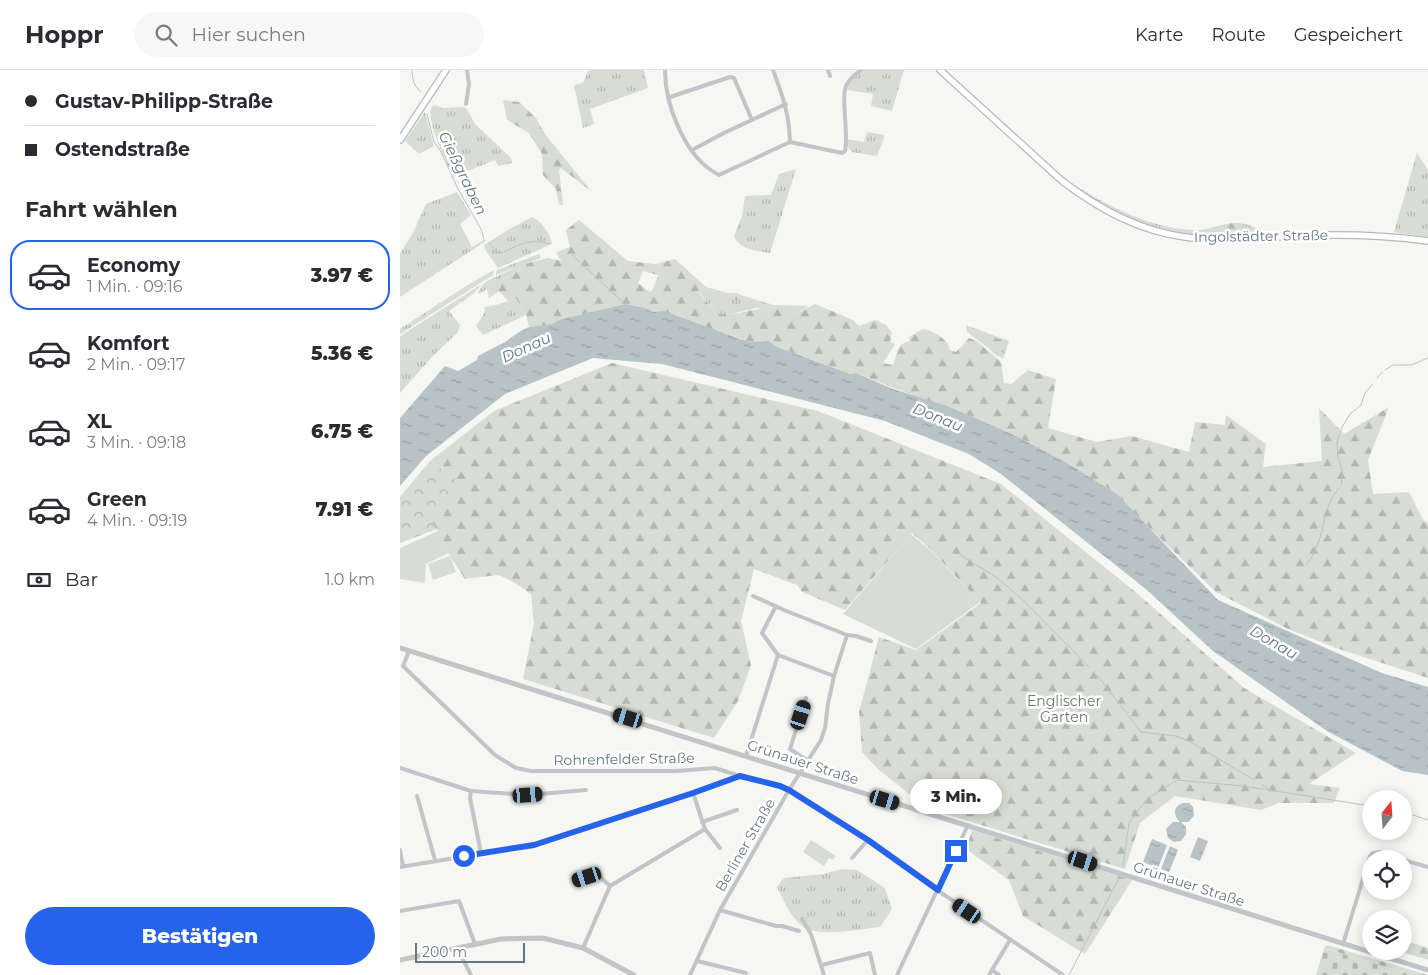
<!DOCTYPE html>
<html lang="de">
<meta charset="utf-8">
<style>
:root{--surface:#fff;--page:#f7f7f7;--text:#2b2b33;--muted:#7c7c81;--line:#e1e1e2;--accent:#2563eb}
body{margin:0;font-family:Montserrat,sans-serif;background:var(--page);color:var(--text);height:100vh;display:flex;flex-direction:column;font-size:19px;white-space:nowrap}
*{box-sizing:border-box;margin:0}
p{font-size:16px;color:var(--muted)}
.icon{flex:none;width:28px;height:28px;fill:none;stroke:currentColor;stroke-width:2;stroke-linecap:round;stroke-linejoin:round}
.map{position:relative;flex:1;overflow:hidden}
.details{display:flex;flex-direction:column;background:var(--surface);width:400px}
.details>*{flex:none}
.banner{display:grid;align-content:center;height:110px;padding:0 25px;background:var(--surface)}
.needle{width:32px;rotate:17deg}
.controls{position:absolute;left:962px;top:720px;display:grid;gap:10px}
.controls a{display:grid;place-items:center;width:50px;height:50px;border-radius:50%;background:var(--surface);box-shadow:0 2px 12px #0003;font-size:25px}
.scale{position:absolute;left:15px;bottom:12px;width:110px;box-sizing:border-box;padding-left:5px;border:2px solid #667782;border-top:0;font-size:14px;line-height:18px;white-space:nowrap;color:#667782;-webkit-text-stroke:4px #fff;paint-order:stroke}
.end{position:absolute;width:22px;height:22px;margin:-11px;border:6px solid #2563eb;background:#fff;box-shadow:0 0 0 2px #fff}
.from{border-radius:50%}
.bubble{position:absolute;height:35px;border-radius:18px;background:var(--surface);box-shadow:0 2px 12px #0003;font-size:16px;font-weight:800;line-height:35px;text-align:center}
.car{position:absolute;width:15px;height:30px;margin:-15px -8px;border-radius:6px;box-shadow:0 0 4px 1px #0007;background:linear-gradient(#222 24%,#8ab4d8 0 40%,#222 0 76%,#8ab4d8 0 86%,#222 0)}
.banner b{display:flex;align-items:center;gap:18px;height:48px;font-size:19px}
.banner b+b{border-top:1px solid var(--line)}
.banner i{width:12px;height:12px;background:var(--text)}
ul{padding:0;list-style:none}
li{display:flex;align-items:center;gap:15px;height:70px;margin:0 10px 8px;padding:0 15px;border:2px solid transparent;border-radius:20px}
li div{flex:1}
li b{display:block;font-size:19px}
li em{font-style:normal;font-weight:800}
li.current{border-color:var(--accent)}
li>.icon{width:45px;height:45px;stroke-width:1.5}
h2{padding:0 25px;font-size:22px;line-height:60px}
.pay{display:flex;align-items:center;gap:12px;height:55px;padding:0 25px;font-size:19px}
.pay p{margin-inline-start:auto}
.primary-button{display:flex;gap:10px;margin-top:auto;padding:10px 25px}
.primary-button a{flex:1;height:58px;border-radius:30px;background:var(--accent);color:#fff;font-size:20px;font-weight:800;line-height:58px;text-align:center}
header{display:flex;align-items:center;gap:30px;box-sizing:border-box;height:70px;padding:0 25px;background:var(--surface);border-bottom:1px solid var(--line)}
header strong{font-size:24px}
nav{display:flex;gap:28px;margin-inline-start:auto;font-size:18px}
.search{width:350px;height:45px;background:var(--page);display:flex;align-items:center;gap:12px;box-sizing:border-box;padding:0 18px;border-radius:28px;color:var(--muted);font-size:19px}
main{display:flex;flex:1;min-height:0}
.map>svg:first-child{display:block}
.grass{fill:url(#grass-tufts)}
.forest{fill:url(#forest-firs);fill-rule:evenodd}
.cemetery{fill:url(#cemetery-stones)}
.park{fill:url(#park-crowns)}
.garden{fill:#d7ddd4}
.water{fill:url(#water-ripples)}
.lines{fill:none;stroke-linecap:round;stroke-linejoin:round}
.stream{stroke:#b8c3c7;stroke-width:1}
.secondary-casing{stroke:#b4b9bc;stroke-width:8}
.minor{stroke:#c1c5c8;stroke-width:4}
.tertiary{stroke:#c1c5c8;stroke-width:5}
.secondary{stroke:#fff;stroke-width:5.5}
.route{stroke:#2563eb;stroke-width:6}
.labels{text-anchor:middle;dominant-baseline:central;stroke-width:5;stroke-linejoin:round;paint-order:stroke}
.street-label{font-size:14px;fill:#667782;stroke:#fff}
.park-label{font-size:14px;fill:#6a7a65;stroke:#fff}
.water-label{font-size:15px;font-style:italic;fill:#62777f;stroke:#fff}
</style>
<header>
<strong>Hoppr</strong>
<div class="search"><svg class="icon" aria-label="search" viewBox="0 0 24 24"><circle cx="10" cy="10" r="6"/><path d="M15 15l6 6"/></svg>Hier suchen</div>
<nav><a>Karte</a><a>Route</a><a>Gespeichert</a></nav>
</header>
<main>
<section class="details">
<div class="banner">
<b><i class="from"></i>Gustav-Philipp-Straße</b>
<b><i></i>Ostendstraße</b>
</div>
<h2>Fahrt wählen</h2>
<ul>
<li class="current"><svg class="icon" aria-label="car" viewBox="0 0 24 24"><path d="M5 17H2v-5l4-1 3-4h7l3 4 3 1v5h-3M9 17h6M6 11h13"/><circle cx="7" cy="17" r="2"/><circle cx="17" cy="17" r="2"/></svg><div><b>Economy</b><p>1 Min. · 09:16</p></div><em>3.97 €</em></li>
<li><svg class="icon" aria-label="car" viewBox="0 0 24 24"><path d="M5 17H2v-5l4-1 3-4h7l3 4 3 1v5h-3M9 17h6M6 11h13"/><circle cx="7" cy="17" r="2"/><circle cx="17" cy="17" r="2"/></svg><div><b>Komfort</b><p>2 Min. · 09:17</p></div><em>5.36 €</em></li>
<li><svg class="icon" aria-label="car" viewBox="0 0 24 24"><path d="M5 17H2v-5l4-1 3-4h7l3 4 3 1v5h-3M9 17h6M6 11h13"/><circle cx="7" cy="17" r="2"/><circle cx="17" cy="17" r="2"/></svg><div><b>XL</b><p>3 Min. · 09:18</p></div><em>6.75 €</em></li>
<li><svg class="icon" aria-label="car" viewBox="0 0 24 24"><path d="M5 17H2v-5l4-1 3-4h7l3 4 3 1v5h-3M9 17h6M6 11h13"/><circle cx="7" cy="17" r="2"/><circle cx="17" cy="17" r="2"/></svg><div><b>Green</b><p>4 Min. · 09:19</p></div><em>7.91 €</em></li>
</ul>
<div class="pay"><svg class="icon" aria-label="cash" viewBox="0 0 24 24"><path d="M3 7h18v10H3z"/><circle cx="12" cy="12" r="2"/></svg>Bar<p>1.0 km</p></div>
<div class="primary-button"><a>Bestätigen</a></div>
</section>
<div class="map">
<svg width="1028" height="905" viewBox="0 0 1028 905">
<defs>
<pattern id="grass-tufts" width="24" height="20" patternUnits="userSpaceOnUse" patternTransform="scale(1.25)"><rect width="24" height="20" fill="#d7ddd4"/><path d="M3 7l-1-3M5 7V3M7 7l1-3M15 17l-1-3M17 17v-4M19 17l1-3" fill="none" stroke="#b2b8b1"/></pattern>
<pattern id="forest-firs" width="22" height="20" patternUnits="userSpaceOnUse" patternTransform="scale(1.25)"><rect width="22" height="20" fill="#d7ddd4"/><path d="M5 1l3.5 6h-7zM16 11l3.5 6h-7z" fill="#b2b8b1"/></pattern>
<pattern id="cemetery-stones" width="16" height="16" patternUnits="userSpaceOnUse" patternTransform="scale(1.25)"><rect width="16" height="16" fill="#d7ddd4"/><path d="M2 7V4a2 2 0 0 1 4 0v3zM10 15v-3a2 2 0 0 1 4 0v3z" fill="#b2b8b1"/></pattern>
<pattern id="park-crowns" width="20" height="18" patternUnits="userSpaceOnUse" patternTransform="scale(1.25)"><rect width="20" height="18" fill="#d7ddd4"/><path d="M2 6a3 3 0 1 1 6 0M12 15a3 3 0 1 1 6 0" fill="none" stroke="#b2b8b1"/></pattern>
<pattern id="water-ripples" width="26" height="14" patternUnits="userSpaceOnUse" patternTransform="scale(1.25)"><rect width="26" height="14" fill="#b8c3c7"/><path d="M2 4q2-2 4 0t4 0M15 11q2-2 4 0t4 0" fill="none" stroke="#99a3a7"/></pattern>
</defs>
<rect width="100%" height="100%" fill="#f6f6f3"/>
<!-- grass -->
<g class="grass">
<path d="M 193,0 L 244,0 L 248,18 L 190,39 L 194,54 L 183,58 L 174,15 L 183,13 L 188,1 Z"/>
<path d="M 463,0 L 504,0 L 492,41 L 471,36 L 473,24 L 447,20 L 448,14 Z"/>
<path d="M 35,35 L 43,38 L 64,37 L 67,39 L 75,54 L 111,88 L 112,93 L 98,96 L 95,90 L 53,107 C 46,90 27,55 31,37 Z"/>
<path d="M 25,42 L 34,76 L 19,84 L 5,71 Z"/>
<path d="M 467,62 L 485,65 L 477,86 L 452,82 L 447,76 L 447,69 L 464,72 Z"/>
<path d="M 1017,83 L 1028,100 L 1028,167 L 994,162 Z"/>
<path d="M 396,99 L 370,183 C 356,181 340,180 334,166 L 342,146 L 345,126 L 371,125 L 379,104 Z"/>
<path d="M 681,119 C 716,140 753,158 793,160 C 819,161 833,143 861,161 L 864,160 L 867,164 C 811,169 763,165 713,140 C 701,135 690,127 679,121 Z"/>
<path d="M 57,122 L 71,145 L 60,154 L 72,177 L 84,170 L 86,171 L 0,227 L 0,183 L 12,165 L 26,134 Z"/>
<path d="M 132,147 C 141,150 151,165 152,174 L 98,198 L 86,181 L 84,175 L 108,160 Z"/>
<path d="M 139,184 L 141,188 L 96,205 L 97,200 Z"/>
<path d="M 121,195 L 118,201 L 79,224 L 78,222 L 85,212 Z"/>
<path d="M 94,200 L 93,205 L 0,264 L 0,259 L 66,216 Z"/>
<path d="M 82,214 L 73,224 L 49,241 L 60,255 L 58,262 L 32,287 L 0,323 L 0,266 Z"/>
<path d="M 300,218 L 346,230 L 347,227 L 373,235 L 409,236 L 394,245 L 357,238 L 326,245 L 318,244 L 298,221 Z"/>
<path d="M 116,228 L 126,245 L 83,265 L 76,256 L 85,242 L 84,237 C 96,236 106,232 116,228 Z"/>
<path d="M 566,255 L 609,271 L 603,289 L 567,262 Z"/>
<path d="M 442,799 L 457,800 L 485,818 L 492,839 L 480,857 C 461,859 417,868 402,856 C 391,847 383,830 377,817 L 384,808 L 423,804 Z"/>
</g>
<!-- forest -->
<g class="forest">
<path d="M 103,30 L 119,32 L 136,48 L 145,64 L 191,121 L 161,98 L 159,100 L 163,135 L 159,135 L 156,119 L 143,105 L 142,84 L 129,63 L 107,50 Z"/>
<path d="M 179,150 L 228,191 L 255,194 L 275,189 L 306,217 L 327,223 L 336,223 L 347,227 L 347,230 L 338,230 L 300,218 L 298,222 L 318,244 C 347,247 364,229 394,245 L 415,234 L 453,250 L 459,256 L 475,250 L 486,255 L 492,263 L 490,272 L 495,274 L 483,293 L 493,295 C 497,284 497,273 510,271 L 509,267 L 523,259 C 534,261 548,269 550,280 L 556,282 L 569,268 L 577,271 L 601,292 L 604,313 L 611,314 L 628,300 L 656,309 L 648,358 L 697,372 L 732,366 L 789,382 L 795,352 L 825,355 L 826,345 L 866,374 L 863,397 L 922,391 L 919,338 L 944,364 L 989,337 L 968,390 L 973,424 L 1009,422 L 1023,450 L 1028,453 L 1028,608 L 936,578 L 888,559 L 816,522 L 736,445 L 717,424 L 667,393 L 614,365 L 456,303 L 450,304 L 377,277 L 369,271 L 350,272 L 259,242 L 252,242 L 245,238 L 225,234 L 163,249 L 151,254 L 129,257 L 126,245 L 116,228 L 108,231 L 99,221 L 89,228 L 87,219 L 118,201 L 121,195 L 148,188 L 162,191 L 158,187 L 157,182 L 170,177 L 166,160 ZM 243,201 L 258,205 L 253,219 L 250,222 L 238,213 Z"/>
<path d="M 833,153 L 854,159 L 860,163 L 809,165 L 806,160 Z"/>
<path d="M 580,263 L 605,271 L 600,278 L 599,286 L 597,286 L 577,268 Z"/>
<path d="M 212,293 L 418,341 L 601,414 L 738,524 L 844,618 L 956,683 L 909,714 L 940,718 L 934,733 L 879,733 L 861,740 L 775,726 L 740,753 L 725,799 L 522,737 L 513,727 L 479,700 L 462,682 L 459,642 L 479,567 L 516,580 L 581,533 L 530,479 L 512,463 L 445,540 L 402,522 L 397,515 L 354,499 L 341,551 L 351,595 L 338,631 L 314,668 L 123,609 L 134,553 L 131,524 L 110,510 L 98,505 L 65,509 L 48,483 L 38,461 L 28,448 L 57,412 L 30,391 L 94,341 Z"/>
<path d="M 572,760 L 732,810 L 685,884 L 623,846 L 609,810 L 566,779 Z"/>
<path d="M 1004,870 L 1028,878 L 1028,890 L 999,881 L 1004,881 Z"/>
<path d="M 927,875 L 1028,905 L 1011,905 L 924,878 Z"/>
</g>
<!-- cemetery -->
<path class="cemetery" d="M 924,878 L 1011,905 L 916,905 Z"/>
<!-- park -->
<path class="park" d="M 30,391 L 58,412 L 29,448 L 37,459 L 0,473 L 0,427 Z"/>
<!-- garden -->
<g class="garden">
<path d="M 38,461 L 48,483 L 26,494 L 25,513 L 0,509 L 0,478 Z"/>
<path d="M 511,464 L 530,480 L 580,532 L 516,579 L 443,544 Z"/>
<path d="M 50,486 L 56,502 L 33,510 L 28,494 Z"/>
<path d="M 411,770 L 436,786 L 433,790 L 429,788 L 424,796 L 403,782 Z"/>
</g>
<!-- water -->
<g class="water">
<path d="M 225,234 L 245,238 L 253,242 L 264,241 L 337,268 L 350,272 L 369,271 L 377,277 L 450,304 L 456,303 L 493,319 L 547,336 L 614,365 L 667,393 L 717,424 L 818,530 L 982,603 L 1028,617 L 1028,705 L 1002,701 L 927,661 L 813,581 L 747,520 L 601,404 L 569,384 L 485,351 L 262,294 L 193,288 L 105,324 L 26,386 L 0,416 L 0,348 L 45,296 L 58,301 L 77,290 L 78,286 L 105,272 L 119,262 L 129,257 L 151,254 L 162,249 Z"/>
<path d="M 783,733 L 789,733 L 793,737 L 794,746 L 788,752 L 781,752 L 786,757 L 786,764 L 781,771 L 774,772 L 768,768 L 766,759 L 773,752 L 780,752 C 773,745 773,736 783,733 Z"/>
<path d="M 798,767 L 808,771 L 800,791 L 790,787 Z"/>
<path d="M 752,769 L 767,775 L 758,798 L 743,792 Z"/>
<path d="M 770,776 L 778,780 L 769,802 L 761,799 Z"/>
</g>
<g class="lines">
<!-- stream -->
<g class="stream">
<path d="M 12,0 C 12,8 14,17 21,22"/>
<path d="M 27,44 L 34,72 L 40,80 L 58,119 L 81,159 L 84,169"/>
<path d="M 89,173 L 97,182 L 101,183 C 117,176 131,167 149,174"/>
<path d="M 172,185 L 225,234"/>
<path d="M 985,300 L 993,295 L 1011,295 L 1028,288"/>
<path d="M 977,308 L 982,302"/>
<path d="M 941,415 L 943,404 L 938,388 L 937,371 L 942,357 L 950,344 L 961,335 L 965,323 L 973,314"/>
<path d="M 560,485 L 596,507 L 622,529 L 689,597"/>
<path d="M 906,495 C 910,490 914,484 916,478 C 926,457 922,438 939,418"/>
<path d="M 697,605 L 741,662 L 776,666 L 789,671 L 854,710"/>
<path d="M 862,715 L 870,720"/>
<path d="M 1004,742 L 1028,750"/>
<path d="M 723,796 L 729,753 L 747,729 L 777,710 L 843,716 L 971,736"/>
<path d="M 669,905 L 719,808"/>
</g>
<defs>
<g id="secondary">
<path d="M 540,0 L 661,110 C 697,138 739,161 785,167 C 821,172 858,167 895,166 C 940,164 983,165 1028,171"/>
<path d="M 0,70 L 46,0"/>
</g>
</defs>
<!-- secondary casing -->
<use href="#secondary" class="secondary-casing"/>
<!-- minor -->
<g class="minor">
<path d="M 265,0 C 265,35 285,88 319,105 L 390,72"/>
<path d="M 373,0 C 383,27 389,43 390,72"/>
<path d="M 428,0 L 430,6"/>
<path d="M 270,27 L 330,7 L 334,8 L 352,50"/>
<path d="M 66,34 L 69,14 L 67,0"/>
<path d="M 390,72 L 442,83 L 445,81 C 449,64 440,25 447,14 C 450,8 456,4 461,0"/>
<path d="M 292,80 L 324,63 L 386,34"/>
<path d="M 353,526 L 384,540 L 447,565 L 456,566 L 471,571"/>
<path d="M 376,536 L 362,563 L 378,585 L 434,606"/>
<path d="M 9,581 L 3,596 L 95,685 L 116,698 L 131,701 L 276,701 L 315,698 L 340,706 L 383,717 L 468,770 L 537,820 L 663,905"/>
<path d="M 406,628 L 390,679 L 408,691"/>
<path d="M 346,686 L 378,585"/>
<path d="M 0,698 L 71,721 L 128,725 L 186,720"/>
<path d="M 71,721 L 70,728 L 81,783"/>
<path d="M 293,723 L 305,759 L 320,778"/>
<path d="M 17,726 L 35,790"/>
<path d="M 302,752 L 337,740"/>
<path d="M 0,780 L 3,796"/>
<path d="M 452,788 L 468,770"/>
<path d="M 1004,790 L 1028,797"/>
<path d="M 0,797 L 134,775 L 293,723 L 340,706"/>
<path d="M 177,810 L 197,804 L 210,816 L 183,878"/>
<path d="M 210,816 L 305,759"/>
<path d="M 320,840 L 376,856 L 382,856 L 399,861"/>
<path d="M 0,841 L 59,831 L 75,874"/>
<path d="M 402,849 L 411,864 L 424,905"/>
<path d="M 943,874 L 970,786 L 973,783 L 980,782 L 1001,789"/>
<path d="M 57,878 L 71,905"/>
<path d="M 297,891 L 346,903"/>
<path d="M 422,895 L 470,883 L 475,905"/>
<path d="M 592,900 L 599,905"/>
<path d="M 290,905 L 320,840 L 389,720 L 421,670 L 425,658 L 428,634 L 434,606 L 447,565"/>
<path d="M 497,905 L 568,755"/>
<path d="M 589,905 L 610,870"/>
</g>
<!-- tertiary -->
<g class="tertiary">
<path d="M 0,578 L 1028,900"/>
<path d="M 0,890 L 101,869 L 143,868 L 183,878 L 234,905"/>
</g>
<!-- secondary -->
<use href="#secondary" class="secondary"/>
</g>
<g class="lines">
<!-- route -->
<path class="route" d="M 64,786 L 134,775 L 293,723 L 340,706 L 380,716 L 389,720 L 468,770 L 538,820 L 556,781"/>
</g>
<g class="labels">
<!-- street labels -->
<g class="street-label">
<text transform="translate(861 166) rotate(-1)">Ingolstädter Straße</text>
<text transform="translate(224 689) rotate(-1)">Rohrenfelder Straße</text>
<text transform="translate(403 692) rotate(18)">Grünauer Straße</text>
<text transform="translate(345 775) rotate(-60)">Berliner Straße</text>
<text transform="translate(789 814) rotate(18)">Grünauer Straße</text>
</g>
<!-- park labels -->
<g class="park-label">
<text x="664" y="631">Englischer<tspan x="664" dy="16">Garten</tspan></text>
</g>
<!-- water labels -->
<g class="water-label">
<text transform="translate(63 103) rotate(64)">Gießgraben</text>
<text transform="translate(126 277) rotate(-24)">Donau</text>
<text transform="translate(538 347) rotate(22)">Donau</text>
<text transform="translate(874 572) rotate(30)">Donau</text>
</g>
</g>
</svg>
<div class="controls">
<a><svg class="needle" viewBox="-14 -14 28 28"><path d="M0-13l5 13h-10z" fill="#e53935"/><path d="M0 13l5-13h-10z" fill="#7c7c81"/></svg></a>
<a><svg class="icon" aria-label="locate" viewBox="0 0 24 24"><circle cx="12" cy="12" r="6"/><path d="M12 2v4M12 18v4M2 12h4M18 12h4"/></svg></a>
<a><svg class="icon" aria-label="layers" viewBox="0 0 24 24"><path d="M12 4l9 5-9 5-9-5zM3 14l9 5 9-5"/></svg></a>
</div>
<div class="scale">200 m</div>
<i class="end from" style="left:64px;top:786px"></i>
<i class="end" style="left:556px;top:781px"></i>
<div class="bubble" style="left:510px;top:709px;width:92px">3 Min.</div>
<i class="car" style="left:401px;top:645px;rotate:18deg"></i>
<i class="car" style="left:228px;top:648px;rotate:287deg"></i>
<i class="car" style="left:128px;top:725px;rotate:86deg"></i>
<i class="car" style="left:485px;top:730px;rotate:107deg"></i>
<i class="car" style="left:683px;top:791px;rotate:108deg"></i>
<i class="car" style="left:187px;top:807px;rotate:252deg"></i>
<i class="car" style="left:567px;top:841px;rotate:304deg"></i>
</div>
</main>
